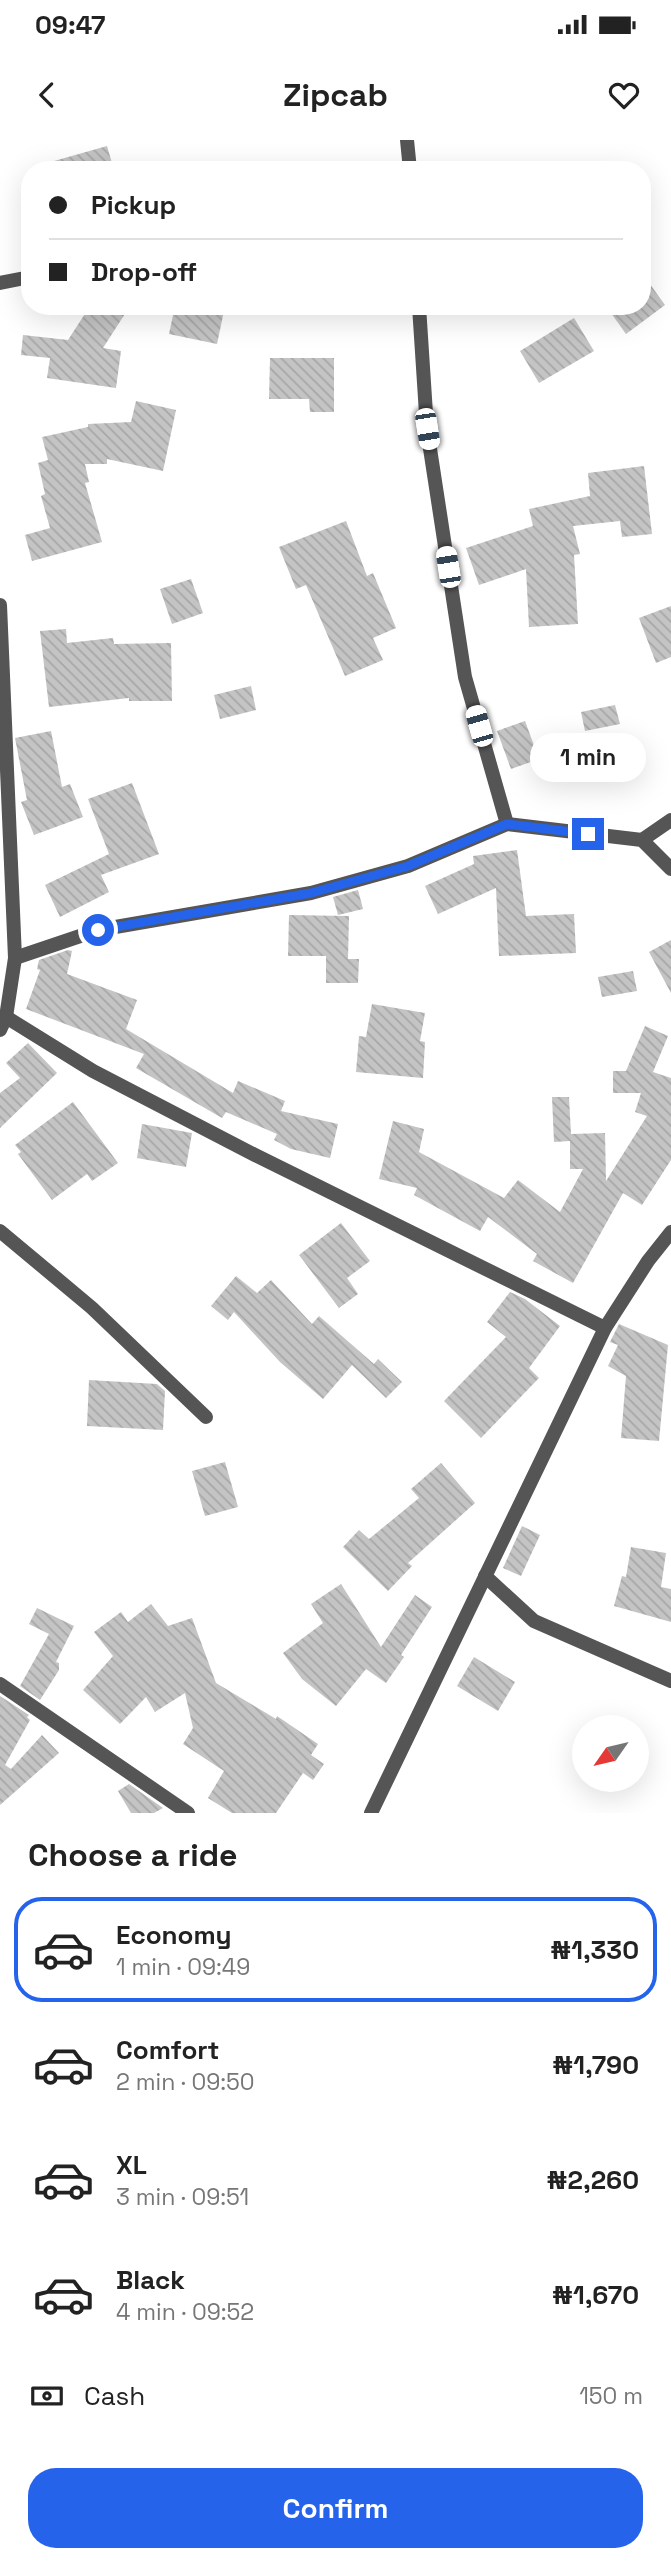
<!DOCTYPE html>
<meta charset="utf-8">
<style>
:root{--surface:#fff;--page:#f6f6f6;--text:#222;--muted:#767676;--line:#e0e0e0;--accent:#2563eb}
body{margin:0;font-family:"Space Grotesk",sans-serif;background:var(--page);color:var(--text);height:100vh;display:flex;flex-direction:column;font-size:26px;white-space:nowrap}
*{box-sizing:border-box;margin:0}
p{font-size:23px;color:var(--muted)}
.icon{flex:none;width:38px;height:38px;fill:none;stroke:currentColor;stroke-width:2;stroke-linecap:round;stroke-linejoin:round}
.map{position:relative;height:1673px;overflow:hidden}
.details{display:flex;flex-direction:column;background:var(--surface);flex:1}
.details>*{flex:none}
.banner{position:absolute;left:21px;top:21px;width:630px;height:154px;border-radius:28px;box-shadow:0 7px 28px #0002;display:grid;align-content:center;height:154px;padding:0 28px;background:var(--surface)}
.needle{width:46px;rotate:236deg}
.tools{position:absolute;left:572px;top:1575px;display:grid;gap:14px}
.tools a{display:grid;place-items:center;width:77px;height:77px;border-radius:50%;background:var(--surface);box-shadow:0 7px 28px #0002;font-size:35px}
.end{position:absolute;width:32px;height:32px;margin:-16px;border:9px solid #2563eb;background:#fff;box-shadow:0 0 0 4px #fff}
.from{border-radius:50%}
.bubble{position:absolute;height:49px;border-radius:24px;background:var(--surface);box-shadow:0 7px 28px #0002;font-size:23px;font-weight:700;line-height:49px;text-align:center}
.car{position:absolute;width:21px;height:42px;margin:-21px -10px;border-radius:9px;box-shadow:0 0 5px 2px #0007;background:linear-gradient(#fff 24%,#345 0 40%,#fff 0 76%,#345 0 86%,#fff 0)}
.banner b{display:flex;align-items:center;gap:24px;height:66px;font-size:26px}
.banner b+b{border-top:2px solid var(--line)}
.banner i{width:18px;height:18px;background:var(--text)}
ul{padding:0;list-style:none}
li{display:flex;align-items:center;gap:21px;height:105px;margin:0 14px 10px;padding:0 14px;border:4px solid transparent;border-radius:28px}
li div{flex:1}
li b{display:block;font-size:26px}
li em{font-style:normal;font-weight:700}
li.selected{border-color:var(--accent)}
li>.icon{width:63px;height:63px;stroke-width:1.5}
h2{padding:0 28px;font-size:32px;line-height:84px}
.pay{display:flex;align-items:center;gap:18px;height:77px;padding:0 28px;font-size:26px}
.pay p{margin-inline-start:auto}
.cta{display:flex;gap:14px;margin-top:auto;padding:14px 28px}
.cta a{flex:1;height:80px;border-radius:28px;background:var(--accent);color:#fff;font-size:28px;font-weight:700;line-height:80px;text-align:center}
.status{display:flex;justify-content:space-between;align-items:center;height:49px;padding:0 35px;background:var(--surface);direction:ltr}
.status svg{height:19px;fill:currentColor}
header{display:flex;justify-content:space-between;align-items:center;height:91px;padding:0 28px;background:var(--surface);font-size:32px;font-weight:700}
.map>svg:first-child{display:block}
.building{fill:url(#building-back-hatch)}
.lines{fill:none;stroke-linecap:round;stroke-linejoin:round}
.street{stroke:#555;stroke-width:14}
.route{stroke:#2563eb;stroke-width:9}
</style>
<div class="status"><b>09:47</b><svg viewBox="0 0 49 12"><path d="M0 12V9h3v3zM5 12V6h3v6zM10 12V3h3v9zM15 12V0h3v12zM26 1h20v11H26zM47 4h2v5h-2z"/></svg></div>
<header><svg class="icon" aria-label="back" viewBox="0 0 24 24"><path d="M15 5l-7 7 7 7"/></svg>Zipcab<svg class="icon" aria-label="heart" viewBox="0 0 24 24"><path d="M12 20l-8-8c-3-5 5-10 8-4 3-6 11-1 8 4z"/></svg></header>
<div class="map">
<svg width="671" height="1673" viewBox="0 0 671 1673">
<defs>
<pattern id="building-back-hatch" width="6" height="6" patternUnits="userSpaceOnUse" patternTransform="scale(1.75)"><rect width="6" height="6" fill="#c4c4c4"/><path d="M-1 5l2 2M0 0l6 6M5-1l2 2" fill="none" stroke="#a7a7a7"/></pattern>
</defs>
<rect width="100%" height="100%" fill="#fff"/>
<!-- building -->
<g class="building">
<path d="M 107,6 L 114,30 L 41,30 L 40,25 Z"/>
<path d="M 642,133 L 665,165 L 626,194 L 606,166 L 642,166 Z"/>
<path d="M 90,166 L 130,166 L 103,208 L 121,211 L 116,248 L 47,238 L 50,218 L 21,215 L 23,195 L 68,200 Z"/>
<path d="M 175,166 L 225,166 L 217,204 L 169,194 Z"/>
<path d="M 574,178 L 594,211 L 539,243 L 520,211 Z"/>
<path d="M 270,218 L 334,218 L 334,272 L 310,272 L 309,259 L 269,259 Z"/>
<path d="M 136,261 L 176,270 L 163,331 L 107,319 L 107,324 L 85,324 L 89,342 L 85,343 L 102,402 L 32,421 L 25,395 L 50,388 L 41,356 L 45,354 L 38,323 L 48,320 L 42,297 L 88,287 L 88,284 L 131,282 Z"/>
<path d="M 644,326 L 652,394 L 622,397 L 620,381 L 573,386 L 580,414 L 574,415 L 578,484 L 529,487 L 526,429 L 479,445 L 466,408 L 533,386 L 529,369 L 590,356 L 588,333 Z"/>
<path d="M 346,381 L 367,436 L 373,433 L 396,488 L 373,498 L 383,520 L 345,536 L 306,445 L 296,449 L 279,407 Z"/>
<path d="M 191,439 L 203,473 L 172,484 L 160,449 Z"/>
<path d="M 671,466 L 671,517 L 656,523 L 639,478 Z"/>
<path d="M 66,489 L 67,503 L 113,498 L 114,504 L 171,503 L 172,561 L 129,561 L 129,558 L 49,567 L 40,491 Z"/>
<path d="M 251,546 L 256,570 L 220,579 L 214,555 Z"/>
<path d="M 615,565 L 620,584 L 585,591 L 581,572 Z"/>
<path d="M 525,581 L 539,619 L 511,629 L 497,591 Z"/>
<path d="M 51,591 L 62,647 L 70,644 L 83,677 L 34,695 L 21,662 L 27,660 L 15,598 Z"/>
<path d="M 132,643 L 159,714 L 101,735 L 109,752 L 60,777 L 45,745 L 109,714 L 88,659 Z"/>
<path d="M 517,710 L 526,776 L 574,774 L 576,813 L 499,816 L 496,748 L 438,774 L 425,746 L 474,724 L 473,716 Z"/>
<path d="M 358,750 L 363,769 L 338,775 L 333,757 Z"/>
<path d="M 289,775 L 349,776 L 348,819 L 359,819 L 358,843 L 326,843 L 326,816 L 288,816 Z"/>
<path d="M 671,800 L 671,853 L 649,812 Z"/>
<path d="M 68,810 L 72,811 L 67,834 L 137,860 L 126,889 L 233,953 L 238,941 L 285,961 L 281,971 L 338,984 L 330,1018 L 291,1009 L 274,1000 L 277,994 L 226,972 L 222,978 L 136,928 L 144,914 L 26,869 L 40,830 L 37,829 L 39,820 Z"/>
<path d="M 633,831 L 637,851 L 602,857 L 598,837 Z"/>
<path d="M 372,864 L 425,873 L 420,901 L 425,902 L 423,938 L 356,932 L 359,896 L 366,897 Z"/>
<path d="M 645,886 L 668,896 L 653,932 L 671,938 L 671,1020 L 642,1065 L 623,1053 L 573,1143 L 533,1121 L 537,1114 L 488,1077 L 480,1091 L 414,1055 L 417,1048 L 379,1039 L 393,981 L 424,989 L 419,1012 L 504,1058 L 518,1040 L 560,1072 L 583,1029 L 570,1029 L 570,1001 L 554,1002 L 552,957 L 569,957 L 571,994 L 605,993 L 606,1041 L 647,976 L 635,972 L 641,953 L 613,953 L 613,931 L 626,931 Z"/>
<path d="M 28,903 L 57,933 L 0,988 L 0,953 L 20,938 L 6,923 Z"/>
<path d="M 73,962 L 118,1023 L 92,1041 L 87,1034 L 52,1060 L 18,1014 L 21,1012 L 15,1005 Z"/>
<path d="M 142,984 L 192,993 L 186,1027 L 137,1018 Z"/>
<path d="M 341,1083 L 370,1121 L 347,1138 L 358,1154 L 339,1168 L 299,1115 Z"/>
<path d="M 236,1136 L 257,1153 L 271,1140 L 312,1184 L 319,1176 L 374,1224 L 378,1219 L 402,1242 L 386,1258 L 352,1225 L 323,1259 L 280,1222 L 234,1172 L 228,1180 L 211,1166 Z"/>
<path d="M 510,1152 L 525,1159 L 560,1186 L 529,1228 L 539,1238 L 481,1298 L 444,1261 L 506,1197 L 487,1182 Z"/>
<path d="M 619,1184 L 668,1205 L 659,1301 L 621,1298 L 626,1236 L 608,1226 L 618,1205 L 610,1202 Z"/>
<path d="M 89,1240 L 157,1244 L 165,1251 L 163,1290 L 87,1286 Z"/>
<path d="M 225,1322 L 238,1367 L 205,1376 L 192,1331 Z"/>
<path d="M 441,1323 L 475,1363 L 408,1423 L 412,1426 L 388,1451 L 343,1407 L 359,1390 L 369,1399 L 419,1358 L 411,1349 Z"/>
<path d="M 522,1386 L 540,1395 L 521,1436 L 503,1428 Z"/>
<path d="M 631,1407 L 666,1413 L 661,1447 L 671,1449 L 671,1482 L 614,1466 L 622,1436 L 626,1437 Z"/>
<path d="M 341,1444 L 381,1507 L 415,1455 L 432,1467 L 401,1515 L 404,1517 L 386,1543 L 366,1529 L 336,1566 L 302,1539 L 283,1513 L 323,1483 L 311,1464 Z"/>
<path d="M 151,1464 L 168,1486 L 192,1478 L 216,1543 L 276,1579 L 277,1576 L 318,1604 L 311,1615 L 324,1624 L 313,1640 L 303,1633 L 276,1673 L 232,1673 L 208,1658 L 224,1631 L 183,1604 L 193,1588 L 185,1553 L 155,1572 L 146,1557 L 120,1584 L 83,1550 L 113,1516 L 94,1492 L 121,1472 L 128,1482 Z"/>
<path d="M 37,1468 L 74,1486 L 56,1522 L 59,1523 L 59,1530 L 40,1560 L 20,1546 L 49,1494 L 29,1484 Z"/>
<path d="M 474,1517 L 515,1542 L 498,1571 L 457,1546 Z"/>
<path d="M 0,1556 L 29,1575 L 27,1577 L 30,1580 L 5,1625 L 11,1629 L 42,1595 L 59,1613 L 0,1665 Z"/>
<path d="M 129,1644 L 163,1668 L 154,1673 L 131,1673 L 118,1651 Z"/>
</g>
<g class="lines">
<!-- street -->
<g class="street">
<path d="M 407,0 L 410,30"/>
<path d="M 0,143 L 30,137"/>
<path d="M 419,166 L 427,289 L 465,537 L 507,684"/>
<path d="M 0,465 L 15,818 L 6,877 L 0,890"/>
<path d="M 642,700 L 671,680"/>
<path d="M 15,818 L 98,790 L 311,753 L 408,726 L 507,684 L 642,700 L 671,729"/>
<path d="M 6,877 L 93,931 L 255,1015 L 605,1188"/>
<path d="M 0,1091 L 92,1168 L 206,1277"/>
<path d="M 485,1436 L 534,1481 L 671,1541"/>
<path d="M 0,1544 L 188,1673"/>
<path d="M 371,1673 L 605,1188 L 648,1121 L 671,1092"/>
</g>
</g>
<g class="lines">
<!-- route -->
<path class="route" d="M 98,790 L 311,753 L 408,726 L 507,684 L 588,694"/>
</g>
</svg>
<div class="tools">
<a><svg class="needle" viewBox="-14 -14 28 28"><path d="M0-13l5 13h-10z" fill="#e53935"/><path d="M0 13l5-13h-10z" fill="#767676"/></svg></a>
</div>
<i class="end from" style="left:98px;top:790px"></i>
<i class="end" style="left:588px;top:694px"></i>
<div class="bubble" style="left:530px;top:593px;width:116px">1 min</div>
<i class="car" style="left:427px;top:289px;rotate:171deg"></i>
<i class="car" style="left:448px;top:427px;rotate:351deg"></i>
<i class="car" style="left:479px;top:586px;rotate:344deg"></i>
<div class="banner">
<b><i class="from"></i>Pickup</b>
<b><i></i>Drop-off</b>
</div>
</div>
<section class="details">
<h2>Choose a ride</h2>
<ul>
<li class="selected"><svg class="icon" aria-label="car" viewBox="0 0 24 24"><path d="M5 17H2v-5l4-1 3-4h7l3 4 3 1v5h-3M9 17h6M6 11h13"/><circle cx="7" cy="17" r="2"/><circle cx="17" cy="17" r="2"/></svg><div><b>Economy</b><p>1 min · 09:49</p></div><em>₦1,330</em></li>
<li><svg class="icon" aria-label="car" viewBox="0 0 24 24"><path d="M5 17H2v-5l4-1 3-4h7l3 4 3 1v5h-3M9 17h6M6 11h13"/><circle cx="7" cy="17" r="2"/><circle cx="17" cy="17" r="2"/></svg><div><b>Comfort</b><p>2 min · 09:50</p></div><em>₦1,790</em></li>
<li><svg class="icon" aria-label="car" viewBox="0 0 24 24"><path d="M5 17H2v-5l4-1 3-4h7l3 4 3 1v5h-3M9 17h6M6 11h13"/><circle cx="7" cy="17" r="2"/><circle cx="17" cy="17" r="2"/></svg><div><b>XL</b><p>3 min · 09:51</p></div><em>₦2,260</em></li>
<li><svg class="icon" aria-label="car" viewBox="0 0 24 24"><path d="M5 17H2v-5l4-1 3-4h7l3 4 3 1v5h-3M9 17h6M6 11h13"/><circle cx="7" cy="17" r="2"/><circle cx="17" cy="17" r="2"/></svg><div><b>Black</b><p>4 min · 09:52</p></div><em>₦1,670</em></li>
</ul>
<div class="pay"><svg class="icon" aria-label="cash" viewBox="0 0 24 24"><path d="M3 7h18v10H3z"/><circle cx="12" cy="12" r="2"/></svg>Cash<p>150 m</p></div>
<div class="cta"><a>Confirm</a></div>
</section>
